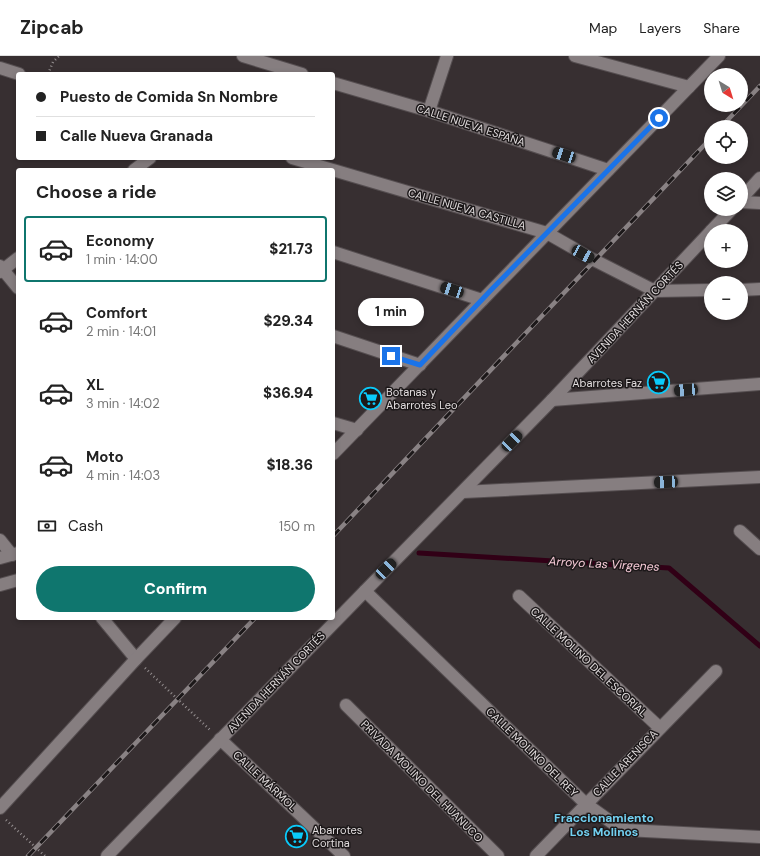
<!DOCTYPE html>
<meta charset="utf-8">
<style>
:root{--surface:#fff;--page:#f2f2f2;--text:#222;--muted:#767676;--line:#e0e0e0;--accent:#0f766e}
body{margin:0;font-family:"DM Sans",sans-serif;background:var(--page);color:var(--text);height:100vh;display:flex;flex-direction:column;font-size:15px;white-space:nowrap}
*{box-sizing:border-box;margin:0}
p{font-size:13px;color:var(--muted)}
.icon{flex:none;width:22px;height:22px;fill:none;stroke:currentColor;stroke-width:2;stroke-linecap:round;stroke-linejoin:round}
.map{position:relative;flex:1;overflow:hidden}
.sheet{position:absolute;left:16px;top:112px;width:319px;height:452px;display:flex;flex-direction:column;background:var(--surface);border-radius:4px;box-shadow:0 2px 6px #0003}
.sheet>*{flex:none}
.guide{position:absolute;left:16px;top:16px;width:319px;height:88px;border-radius:4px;box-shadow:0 2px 6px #0003;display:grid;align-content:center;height:88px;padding:0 20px;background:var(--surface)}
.needle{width:26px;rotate:142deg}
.fabs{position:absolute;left:704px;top:12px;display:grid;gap:8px}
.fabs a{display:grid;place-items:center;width:44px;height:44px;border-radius:50%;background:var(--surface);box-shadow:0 2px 6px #0003;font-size:20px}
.end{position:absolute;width:18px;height:18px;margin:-9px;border:5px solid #1a73e8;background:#fff;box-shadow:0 0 0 2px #fff}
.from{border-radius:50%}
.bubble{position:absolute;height:28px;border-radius:14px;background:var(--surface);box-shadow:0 2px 6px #0003;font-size:13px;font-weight:800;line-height:28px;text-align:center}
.car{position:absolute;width:12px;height:24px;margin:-12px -6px;border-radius:5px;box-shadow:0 0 3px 1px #0007;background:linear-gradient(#222 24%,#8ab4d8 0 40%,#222 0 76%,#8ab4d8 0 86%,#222 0)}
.guide b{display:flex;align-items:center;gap:14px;height:38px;font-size:15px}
.guide b+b{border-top:1px solid var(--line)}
.guide i{width:10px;height:10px;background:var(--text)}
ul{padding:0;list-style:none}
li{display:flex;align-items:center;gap:12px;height:66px;margin:0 8px 6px;padding:0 12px;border:2px solid transparent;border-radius:4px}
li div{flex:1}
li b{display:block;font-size:15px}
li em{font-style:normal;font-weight:800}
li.selected{border-color:var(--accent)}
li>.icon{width:36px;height:36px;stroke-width:1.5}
h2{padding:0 20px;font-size:18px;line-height:48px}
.pay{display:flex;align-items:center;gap:10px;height:44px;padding:0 20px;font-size:15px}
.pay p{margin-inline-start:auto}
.action{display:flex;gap:8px;margin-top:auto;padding:8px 20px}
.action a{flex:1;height:46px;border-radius:24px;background:var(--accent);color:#fff;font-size:16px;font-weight:800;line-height:46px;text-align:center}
header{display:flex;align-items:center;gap:24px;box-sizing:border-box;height:56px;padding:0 20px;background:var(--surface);border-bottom:1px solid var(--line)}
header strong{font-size:19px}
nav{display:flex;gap:22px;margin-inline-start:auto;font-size:14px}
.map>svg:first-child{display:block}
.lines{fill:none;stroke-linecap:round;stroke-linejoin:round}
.stream{stroke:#310016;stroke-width:5}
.minor-casing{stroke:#554e50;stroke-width:14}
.secondary-casing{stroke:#554e50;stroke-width:14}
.path{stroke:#958f90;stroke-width:2.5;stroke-dasharray:1 3;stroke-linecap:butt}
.minor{stroke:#867e80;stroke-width:12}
.secondary{stroke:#867e80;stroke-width:12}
.rail-casing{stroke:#898284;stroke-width:4.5}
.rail{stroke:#1c1819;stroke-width:3;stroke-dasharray:9;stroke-linecap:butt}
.route{stroke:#1a73e8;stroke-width:5}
.labels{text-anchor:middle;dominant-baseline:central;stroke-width:3;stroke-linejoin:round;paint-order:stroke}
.street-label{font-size:11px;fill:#e2ddde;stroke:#1c1819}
.poi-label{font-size:11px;fill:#e2ddde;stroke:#1c1819;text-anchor:start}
.water-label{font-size:12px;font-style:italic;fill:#f8cbd8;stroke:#1c1819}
.neighbourhood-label{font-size:12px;font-weight:bold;fill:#72d0f0;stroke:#1c1819}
</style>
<header>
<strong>Zipcab</strong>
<nav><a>Map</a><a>Layers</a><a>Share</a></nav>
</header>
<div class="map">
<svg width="760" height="800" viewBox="0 0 760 800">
<rect width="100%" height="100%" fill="#372f31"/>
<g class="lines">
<!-- stream -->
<path class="stream" d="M 419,497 L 669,512 L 760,590"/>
<defs>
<g id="minor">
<path d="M 243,0 L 302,18"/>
<path d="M 575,0 L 689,31"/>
<path d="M 0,12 L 19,18"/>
<path d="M 333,27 L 429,55 L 608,114"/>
<path d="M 429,55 L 447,0"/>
<path d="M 292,102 L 547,177 L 596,205 L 655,235 L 711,234"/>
<path d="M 134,114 L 150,102"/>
<path d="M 741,146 L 760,147"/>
<path d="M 333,196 L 482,244"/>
<path d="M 0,210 L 18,232"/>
<path d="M 0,216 L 18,202"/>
<path d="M 741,234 L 760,233"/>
<path d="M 333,280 L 420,309"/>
<path d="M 552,344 L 760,328"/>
<path d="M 333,367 L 357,374"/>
<path d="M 463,436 L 760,421"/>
<path d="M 740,475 L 760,493"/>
<path d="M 0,484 L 12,499"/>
<path d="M 365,535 L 586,748 L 614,768 L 626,774 L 760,781"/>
<path d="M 519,540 L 660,672"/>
<path d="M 102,562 L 136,603"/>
<path d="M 346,649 L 498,800"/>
<path d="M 220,683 L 344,800"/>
<path d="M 536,800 L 716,615"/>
</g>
<g id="secondary">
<path d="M 741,143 L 760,122"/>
<path d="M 711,175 L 732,153"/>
<path d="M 333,398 L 719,0"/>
<path d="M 0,502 L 18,497"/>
<path d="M 0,529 L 18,524"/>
<path d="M 0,752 L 136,603 L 175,562"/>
<path d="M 107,800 L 365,535 L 552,344 L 711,175"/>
</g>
</defs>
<!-- minor casing -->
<use href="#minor" class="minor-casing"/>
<!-- secondary casing -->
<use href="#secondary" class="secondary-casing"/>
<!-- path -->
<g class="path">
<path d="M 48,18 L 53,6 L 59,0"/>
<path d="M 145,612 L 211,675"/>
<path d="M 6,764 L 45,800"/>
</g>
<!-- minor -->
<use href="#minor" class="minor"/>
<!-- secondary -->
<use href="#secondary" class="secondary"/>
<defs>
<g id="rail">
<path d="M 721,71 L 760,30"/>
<path d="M 333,480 L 711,82"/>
<path d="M 28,800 L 255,562"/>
</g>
</defs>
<!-- rail casing -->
<use href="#rail" class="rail-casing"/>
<!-- rail -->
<use href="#rail" class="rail"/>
</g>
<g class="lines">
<!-- route -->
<path class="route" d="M 391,300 L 420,309 L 493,232 L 659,62"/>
</g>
<!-- icons -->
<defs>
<symbol id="supermarket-ring" viewBox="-11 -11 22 22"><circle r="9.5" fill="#1c1819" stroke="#0acafa" stroke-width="1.5"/><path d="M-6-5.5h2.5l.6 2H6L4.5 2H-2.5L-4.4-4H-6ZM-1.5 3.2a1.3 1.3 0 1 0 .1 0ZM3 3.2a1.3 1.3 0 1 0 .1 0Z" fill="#0acafa"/></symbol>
</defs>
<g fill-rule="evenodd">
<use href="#supermarket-ring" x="646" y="314" width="25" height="25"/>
<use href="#supermarket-ring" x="358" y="330" width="25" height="25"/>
<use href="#supermarket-ring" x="284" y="768" width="25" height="25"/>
</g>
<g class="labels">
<!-- street labels -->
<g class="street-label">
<text transform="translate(471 69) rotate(18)">CALLE NUEVA ESPAÑA</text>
<text transform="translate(467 153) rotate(16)">CALLE NUEVA CASTILLA</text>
<text transform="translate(635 256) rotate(-47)">AVENIDA HERNÁN CORTÉS</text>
<text transform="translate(589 606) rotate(43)">CALLE MOLINO DEL ESCORIAL</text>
<text transform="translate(276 626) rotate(-46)">AVENIDA HERNÁN CORTÉS</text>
<text transform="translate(532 696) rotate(44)">CALLE MOLINO DEL REY</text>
<text transform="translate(625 707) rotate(-46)">CALLE ARENISCA</text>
<text transform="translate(265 725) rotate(43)">CALLE MÁRMOL</text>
<text transform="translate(422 725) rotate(45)">PRIVADA MOLINO DEL HUANUCO</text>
</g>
<!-- poi labels -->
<g class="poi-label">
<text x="642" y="327" text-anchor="end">Abarrotes Faz</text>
<text x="386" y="336">Botanas y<tspan x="386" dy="13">Abarrotes Leo</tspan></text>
<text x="312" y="774">Abarrotes<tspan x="312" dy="13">Cortina</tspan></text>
</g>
<!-- water labels -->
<g class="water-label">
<text transform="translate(604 508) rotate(3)">Arroyo Las Virgenes</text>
</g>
<!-- neighbourhood labels -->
<g class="neighbourhood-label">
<text x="604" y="762">Fraccionamiento<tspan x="604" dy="14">Los Molinos</tspan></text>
</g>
</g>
</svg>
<div class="fabs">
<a><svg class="needle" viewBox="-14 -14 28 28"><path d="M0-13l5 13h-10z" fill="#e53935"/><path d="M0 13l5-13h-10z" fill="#767676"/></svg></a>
<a><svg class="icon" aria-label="locate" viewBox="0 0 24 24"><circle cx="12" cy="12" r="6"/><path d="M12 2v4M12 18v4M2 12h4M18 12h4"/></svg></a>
<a><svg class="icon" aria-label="layers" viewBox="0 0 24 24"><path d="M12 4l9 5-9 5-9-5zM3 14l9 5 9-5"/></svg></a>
<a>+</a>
<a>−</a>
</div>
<i class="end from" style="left:659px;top:62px"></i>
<i class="end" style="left:391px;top:300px"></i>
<div class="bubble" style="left:358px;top:242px;width:66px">1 min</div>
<i class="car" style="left:564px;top:99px;rotate:288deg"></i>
<i class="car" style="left:583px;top:198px;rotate:119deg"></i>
<i class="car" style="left:452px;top:234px;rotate:288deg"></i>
<i class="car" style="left:686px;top:334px;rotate:266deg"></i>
<i class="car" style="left:512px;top:385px;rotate:44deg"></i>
<i class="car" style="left:666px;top:426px;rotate:267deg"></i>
<i class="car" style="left:386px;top:513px;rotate:45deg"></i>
<div class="guide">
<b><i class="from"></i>Puesto de Comida Sn Nombre</b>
<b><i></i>Calle Nueva Granada</b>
</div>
<section class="sheet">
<h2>Choose a ride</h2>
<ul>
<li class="selected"><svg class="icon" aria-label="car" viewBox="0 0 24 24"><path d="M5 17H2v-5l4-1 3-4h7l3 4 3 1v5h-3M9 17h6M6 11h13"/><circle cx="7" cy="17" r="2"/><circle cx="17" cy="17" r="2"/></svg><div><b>Economy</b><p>1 min · 14:00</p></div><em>$21.73</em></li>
<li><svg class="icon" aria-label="car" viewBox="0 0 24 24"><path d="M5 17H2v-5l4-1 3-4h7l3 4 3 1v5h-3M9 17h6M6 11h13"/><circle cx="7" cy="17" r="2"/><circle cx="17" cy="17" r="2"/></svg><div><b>Comfort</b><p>2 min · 14:01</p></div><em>$29.34</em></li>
<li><svg class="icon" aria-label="car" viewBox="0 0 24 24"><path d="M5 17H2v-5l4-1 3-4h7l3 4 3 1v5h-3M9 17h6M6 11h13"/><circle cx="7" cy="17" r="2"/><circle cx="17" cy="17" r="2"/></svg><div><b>XL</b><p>3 min · 14:02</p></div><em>$36.94</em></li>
<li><svg class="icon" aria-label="car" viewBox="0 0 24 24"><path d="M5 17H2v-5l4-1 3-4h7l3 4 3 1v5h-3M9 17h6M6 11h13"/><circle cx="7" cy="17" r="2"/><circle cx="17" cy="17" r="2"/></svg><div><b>Moto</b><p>4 min · 14:03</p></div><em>$18.36</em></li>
</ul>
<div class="pay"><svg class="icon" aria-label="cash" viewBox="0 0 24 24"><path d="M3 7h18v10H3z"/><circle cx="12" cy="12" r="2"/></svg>Cash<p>150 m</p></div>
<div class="action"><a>Confirm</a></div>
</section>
</div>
